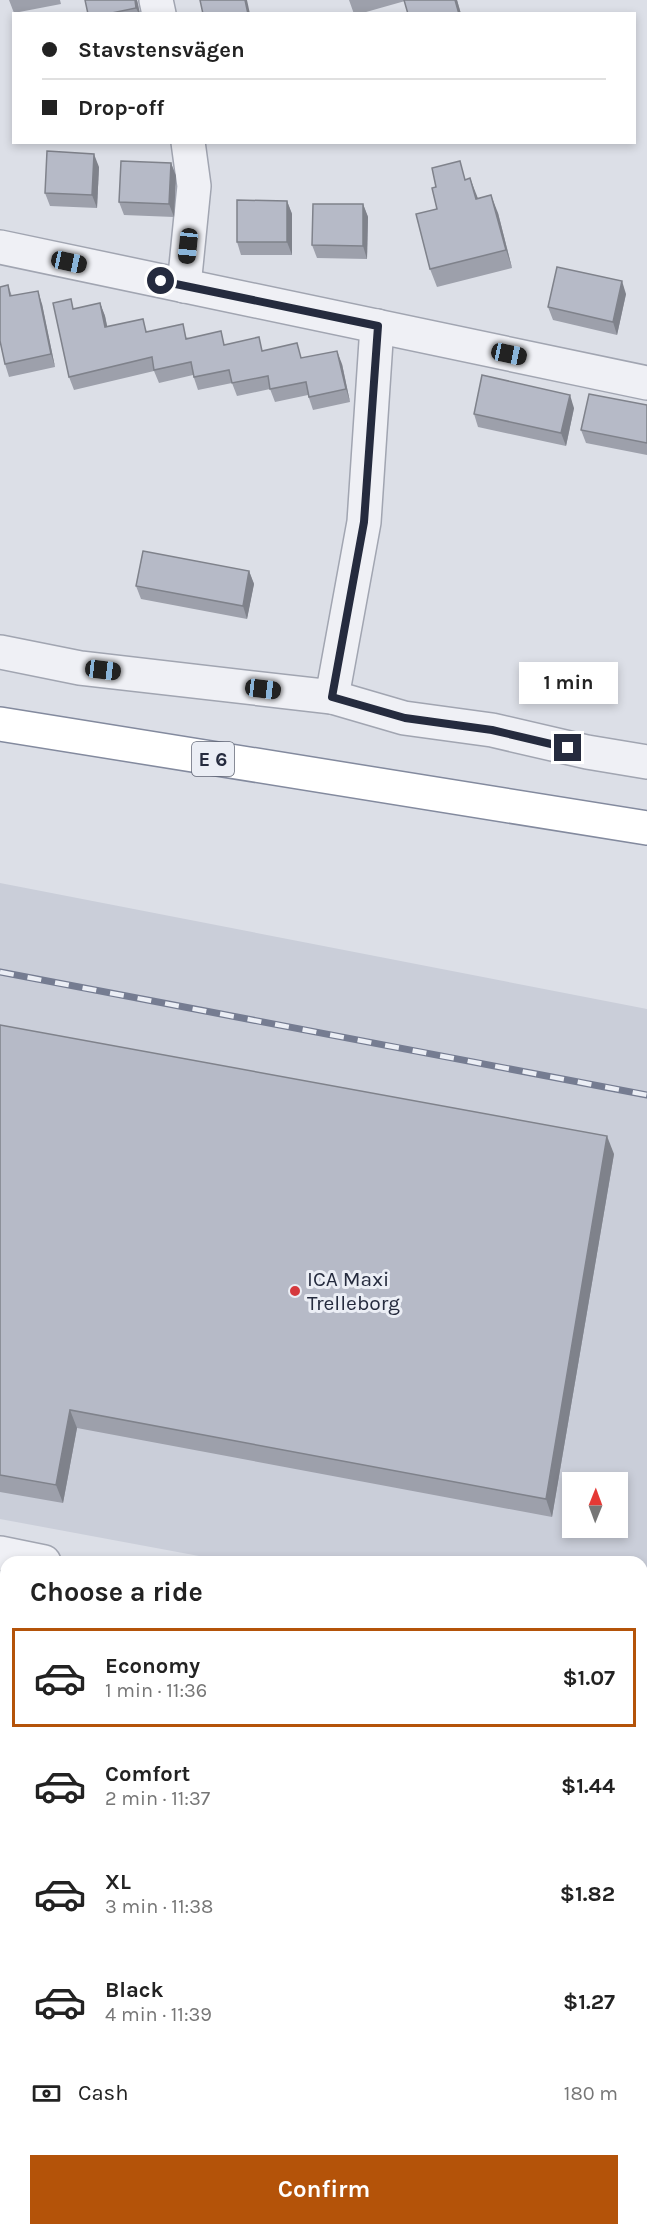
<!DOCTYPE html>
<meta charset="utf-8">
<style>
:root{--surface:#fff;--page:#f2f2f2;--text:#222;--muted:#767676;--line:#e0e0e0;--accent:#b45309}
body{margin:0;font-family:Karla,sans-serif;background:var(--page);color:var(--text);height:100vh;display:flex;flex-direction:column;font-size:22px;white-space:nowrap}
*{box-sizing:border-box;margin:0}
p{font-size:20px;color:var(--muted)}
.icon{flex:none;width:33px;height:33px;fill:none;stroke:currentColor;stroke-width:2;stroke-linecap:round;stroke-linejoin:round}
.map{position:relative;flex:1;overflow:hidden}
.details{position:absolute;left:0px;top:1556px;width:648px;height:680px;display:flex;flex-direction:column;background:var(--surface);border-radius:18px 18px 0 0;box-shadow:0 3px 9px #0003}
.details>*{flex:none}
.guide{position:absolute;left:12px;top:12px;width:624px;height:132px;border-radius:0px;box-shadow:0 3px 9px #0003;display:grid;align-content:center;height:132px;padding:0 30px;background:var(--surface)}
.needle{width:39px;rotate:1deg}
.controls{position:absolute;left:562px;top:1472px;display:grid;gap:12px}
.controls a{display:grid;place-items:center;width:66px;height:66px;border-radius:0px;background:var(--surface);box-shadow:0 3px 9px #0003;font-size:30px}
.end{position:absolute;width:27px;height:27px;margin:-14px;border:8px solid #252b3e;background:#fff;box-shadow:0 0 0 3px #fff}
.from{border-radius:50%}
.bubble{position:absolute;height:42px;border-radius:0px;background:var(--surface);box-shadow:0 3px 9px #0003;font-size:20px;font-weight:700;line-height:42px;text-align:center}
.car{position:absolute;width:18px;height:36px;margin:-18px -9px;border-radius:8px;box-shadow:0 0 4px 2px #0007;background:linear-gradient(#222 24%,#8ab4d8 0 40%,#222 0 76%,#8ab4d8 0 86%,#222 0)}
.guide b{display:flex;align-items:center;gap:21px;height:57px;font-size:22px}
.guide b+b{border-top:2px solid var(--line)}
.guide i{width:15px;height:15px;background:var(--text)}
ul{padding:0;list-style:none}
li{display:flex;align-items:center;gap:18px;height:99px;margin:0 12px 9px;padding:0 18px;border:3px solid transparent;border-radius:0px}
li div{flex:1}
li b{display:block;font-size:22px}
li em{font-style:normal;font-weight:700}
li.active{border-color:var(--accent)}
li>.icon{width:54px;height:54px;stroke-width:1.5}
h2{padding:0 30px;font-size:27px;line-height:72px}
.pay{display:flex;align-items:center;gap:15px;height:66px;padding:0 30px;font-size:22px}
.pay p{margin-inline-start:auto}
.action{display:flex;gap:12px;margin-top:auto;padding:12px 30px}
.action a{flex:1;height:69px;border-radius:0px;background:var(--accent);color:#fff;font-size:24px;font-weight:700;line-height:69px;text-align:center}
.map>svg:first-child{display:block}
.built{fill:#caced9;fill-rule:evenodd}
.water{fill:#94a8ca}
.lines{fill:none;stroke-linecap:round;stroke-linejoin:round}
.minor-casing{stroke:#a1a5b1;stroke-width:36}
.highway-casing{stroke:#838a9e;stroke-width:36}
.minor{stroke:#eff0f5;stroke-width:33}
.highway{stroke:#fff;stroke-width:33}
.rail-casing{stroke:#757c91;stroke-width:7}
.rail{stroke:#ebeef5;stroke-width:4.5;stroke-dasharray:14;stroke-linecap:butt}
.wall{fill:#9da0ab}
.shaded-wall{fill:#7f828b}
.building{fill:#b6bac7;stroke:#7f828b;stroke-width:1.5}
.route{stroke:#252b3e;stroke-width:8}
.poi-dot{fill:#d5383d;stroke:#ebeef5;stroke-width:2}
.labels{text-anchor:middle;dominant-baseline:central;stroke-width:6;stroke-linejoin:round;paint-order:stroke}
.shield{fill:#ebeef5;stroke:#606675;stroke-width:1.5}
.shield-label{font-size:20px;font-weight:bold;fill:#252b3e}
.poi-label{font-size:21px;fill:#252b3e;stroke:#ebeef5;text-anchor:start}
</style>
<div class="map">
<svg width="647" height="2234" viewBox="0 0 647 2234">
<rect width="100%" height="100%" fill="#dcdfe7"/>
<!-- built -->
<path class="built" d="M 0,883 L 647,1009 L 647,1641 L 642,1640 L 642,1562 L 226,1561 L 0,1519 ZM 573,1482 L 618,1482 L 618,1527 L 573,1527 Z"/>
<!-- water -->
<path class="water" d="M 0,1655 L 6,1656 L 6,2229 L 642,2229 L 642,1809 L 647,1812 L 647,2234 L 0,2234 Z"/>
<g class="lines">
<defs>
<g id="minor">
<path d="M 156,0 L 159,14"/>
<path d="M 0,247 L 647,383"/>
<path d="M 184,286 L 194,186 L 188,142"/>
<path d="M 0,652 L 80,668 L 332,697 L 364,522 L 377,326"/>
<path d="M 332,697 L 404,718 L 492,730 L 587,752 L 647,762"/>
<path d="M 0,1553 L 44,1562"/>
<path d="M 642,1674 L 647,1675"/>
</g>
<path id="highway" d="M 0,724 L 647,828"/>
</defs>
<!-- minor casing -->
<use href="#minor" class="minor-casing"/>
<!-- highway casing -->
<use href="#highway" class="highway-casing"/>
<!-- minor -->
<use href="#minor" class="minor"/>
<!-- highway -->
<use href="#highway" class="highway"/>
<defs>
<path id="rail" d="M 0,972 L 647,1095"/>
</defs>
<!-- rail casing -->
<use href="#rail" class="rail-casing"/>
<!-- rail -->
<use href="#rail" class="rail"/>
</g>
<!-- wall -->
<g class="wall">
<path d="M 9,0 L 60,0 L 61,4 L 14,13 Z"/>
<path d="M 85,0 L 137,0 L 140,14 L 88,14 Z"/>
<path d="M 349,0 L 457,0 L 461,14 L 408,14 L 405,1 L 359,14 L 354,14 Z"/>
<path d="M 171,163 L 176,176 L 174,217 L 124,215 L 119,202 Z"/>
<path d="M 99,167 L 97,208 L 50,206 L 45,193 Z"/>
<path d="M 466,179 L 478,198 L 498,213 L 512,268 L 437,287 L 430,269 Z"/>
<path d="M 287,201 L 292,214 L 292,255 L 241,255 L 237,242 Z"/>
<path d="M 363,204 L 368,217 L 367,259 L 317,258 L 312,245 Z"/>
<path d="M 8,285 L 12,296 L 42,304 L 55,367 L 9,377 L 5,364 Z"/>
<path d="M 626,294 L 617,335 L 553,320 L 548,307 Z"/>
<path d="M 100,303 L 105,316 L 107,326 L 148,331 L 342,364 L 350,402 L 313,410 L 308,395 L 275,402 L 270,389 L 237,396 L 232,383 L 198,390 L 193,375 L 159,383 L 154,371 L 74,390 L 69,377 L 74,309 Z"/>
<path d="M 647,405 L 647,455 L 586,443 L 581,430 Z"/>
<path d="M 574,408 L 566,446 L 478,427 L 474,414 Z"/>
<path d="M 249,571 L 254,584 L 247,619 L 141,599 L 136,586 Z"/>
<path d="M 0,1025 L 614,1154 L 552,1517 L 77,1428 L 63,1503 L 0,1492 Z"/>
</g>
<!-- shaded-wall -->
<g class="shaded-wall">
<path d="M 135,0 L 137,0 L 140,14 L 139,14 L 136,8 Z"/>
<path d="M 245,0 L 247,0 L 250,14 L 248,14 Z"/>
<path d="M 455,0 L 457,0 L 461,14 L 459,14 Z"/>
<path d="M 94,154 L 99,167 L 97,208 L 92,195 Z"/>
<path d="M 171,163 L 176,176 L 174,217 L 169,204 Z"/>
<path d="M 470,178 L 477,196 L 482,217 L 476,199 Z"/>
<path d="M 491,195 L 498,213 L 512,268 L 506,250 Z"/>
<path d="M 287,201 L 292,214 L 292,255 L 287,242 Z"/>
<path d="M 363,204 L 368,217 L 367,259 L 363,246 Z"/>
<path d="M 622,281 L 626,294 L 617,335 L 613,322 Z"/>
<path d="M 38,291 L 42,304 L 55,367 L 51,354 Z"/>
<path d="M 100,303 L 105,316 L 110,340 L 105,327 Z"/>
<path d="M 337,351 L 342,364 L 350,402 L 346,389 Z"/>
<path d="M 570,395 L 574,408 L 566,446 L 561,433 Z"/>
<path d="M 249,571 L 254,584 L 247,619 L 243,606 Z"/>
<path d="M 607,1136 L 614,1154 L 552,1517 L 546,1499 Z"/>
<path d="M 70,1410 L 77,1428 L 63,1503 L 56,1485 Z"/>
</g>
<!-- building -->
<g class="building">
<path d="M 85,0 L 135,0 L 136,8 L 107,14 L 88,14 Z"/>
<path d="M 200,0 L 245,0 L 248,14 L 203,14 Z"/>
<path d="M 404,0 L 455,0 L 459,14 L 408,14 Z"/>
<path d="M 47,151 L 94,154 L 92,195 L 45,193 Z"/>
<path d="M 121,161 L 171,163 L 169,204 L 119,202 Z"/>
<path d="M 460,161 L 465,180 L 470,178 L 476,199 L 491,195 L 506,250 L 430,269 L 416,214 L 437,209 L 432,188 L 436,187 L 432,168 Z"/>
<path d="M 237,200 L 287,201 L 287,242 L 237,242 Z"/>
<path d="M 313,204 L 363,204 L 363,246 L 312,245 Z"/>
<path d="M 557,267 L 622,281 L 613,322 L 548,307 Z"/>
<path d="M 8,285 L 10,296 L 38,291 L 51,354 L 5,364 L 0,341 L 0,287 Z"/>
<path d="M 71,299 L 73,309 L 100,303 L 105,327 L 143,319 L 146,332 L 183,324 L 186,339 L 221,331 L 224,345 L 259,337 L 262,351 L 297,343 L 301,358 L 337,351 L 346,389 L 309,397 L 306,382 L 270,389 L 268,376 L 232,383 L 229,370 L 194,377 L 191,362 L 154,370 L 152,357 L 69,377 L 53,303 Z"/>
<path d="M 482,375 L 570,395 L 561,433 L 474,414 Z"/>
<path d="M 589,394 L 647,405 L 647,443 L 581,430 Z"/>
<path d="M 143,551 L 249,571 L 243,606 L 136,586 Z"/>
<path d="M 0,1025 L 607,1136 L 546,1499 L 70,1410 L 56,1485 L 0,1475 Z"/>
</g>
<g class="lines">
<!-- route -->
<path class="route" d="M 161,281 L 378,326 L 364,522 L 332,697 L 405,718 L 492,730 L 568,748"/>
</g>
<!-- markers -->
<circle class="poi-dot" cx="295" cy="1291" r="6"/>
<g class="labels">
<!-- shield labels -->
<rect class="shield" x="192" y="742" width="42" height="34" rx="4.5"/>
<g class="shield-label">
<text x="213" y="759">E 6</text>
</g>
<!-- poi labels -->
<g class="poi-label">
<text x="307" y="1279">ICA Maxi<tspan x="307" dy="24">Trelleborg</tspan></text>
</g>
</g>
</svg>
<div class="controls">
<a><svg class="needle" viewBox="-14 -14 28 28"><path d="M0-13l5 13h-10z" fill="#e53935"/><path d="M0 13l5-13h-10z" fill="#767676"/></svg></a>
</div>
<i class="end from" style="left:161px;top:281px"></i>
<i class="end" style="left:568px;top:748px"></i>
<div class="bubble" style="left:519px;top:662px;width:99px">1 min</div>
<i class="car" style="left:188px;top:246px;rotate:186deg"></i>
<i class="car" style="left:69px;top:262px;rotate:102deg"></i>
<i class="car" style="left:509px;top:354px;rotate:102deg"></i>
<i class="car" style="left:103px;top:670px;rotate:97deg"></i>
<i class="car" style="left:263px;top:689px;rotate:97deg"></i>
<div class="guide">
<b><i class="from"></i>Stavstensvägen</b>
<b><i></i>Drop-off</b>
</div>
<section class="details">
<h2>Choose a ride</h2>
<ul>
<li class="active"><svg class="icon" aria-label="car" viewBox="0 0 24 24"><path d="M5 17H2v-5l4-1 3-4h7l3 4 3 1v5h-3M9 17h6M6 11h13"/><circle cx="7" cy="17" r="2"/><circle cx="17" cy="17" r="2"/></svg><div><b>Economy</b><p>1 min · 11:36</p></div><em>$1.07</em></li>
<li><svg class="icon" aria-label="car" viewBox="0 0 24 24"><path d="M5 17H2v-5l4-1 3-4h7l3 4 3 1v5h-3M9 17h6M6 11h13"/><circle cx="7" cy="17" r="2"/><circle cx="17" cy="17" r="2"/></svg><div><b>Comfort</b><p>2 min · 11:37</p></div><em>$1.44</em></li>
<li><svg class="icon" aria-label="car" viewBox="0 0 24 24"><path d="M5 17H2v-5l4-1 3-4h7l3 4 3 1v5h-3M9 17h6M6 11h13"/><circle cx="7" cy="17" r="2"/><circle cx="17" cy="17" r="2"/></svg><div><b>XL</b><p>3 min · 11:38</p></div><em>$1.82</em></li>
<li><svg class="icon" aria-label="car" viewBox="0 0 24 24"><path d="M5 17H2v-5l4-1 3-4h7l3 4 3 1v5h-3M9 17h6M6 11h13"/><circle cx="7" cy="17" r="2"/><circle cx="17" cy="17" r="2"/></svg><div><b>Black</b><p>4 min · 11:39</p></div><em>$1.27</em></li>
</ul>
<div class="pay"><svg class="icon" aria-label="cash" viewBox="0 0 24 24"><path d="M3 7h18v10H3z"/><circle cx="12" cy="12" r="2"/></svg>Cash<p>180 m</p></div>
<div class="action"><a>Confirm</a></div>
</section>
</div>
